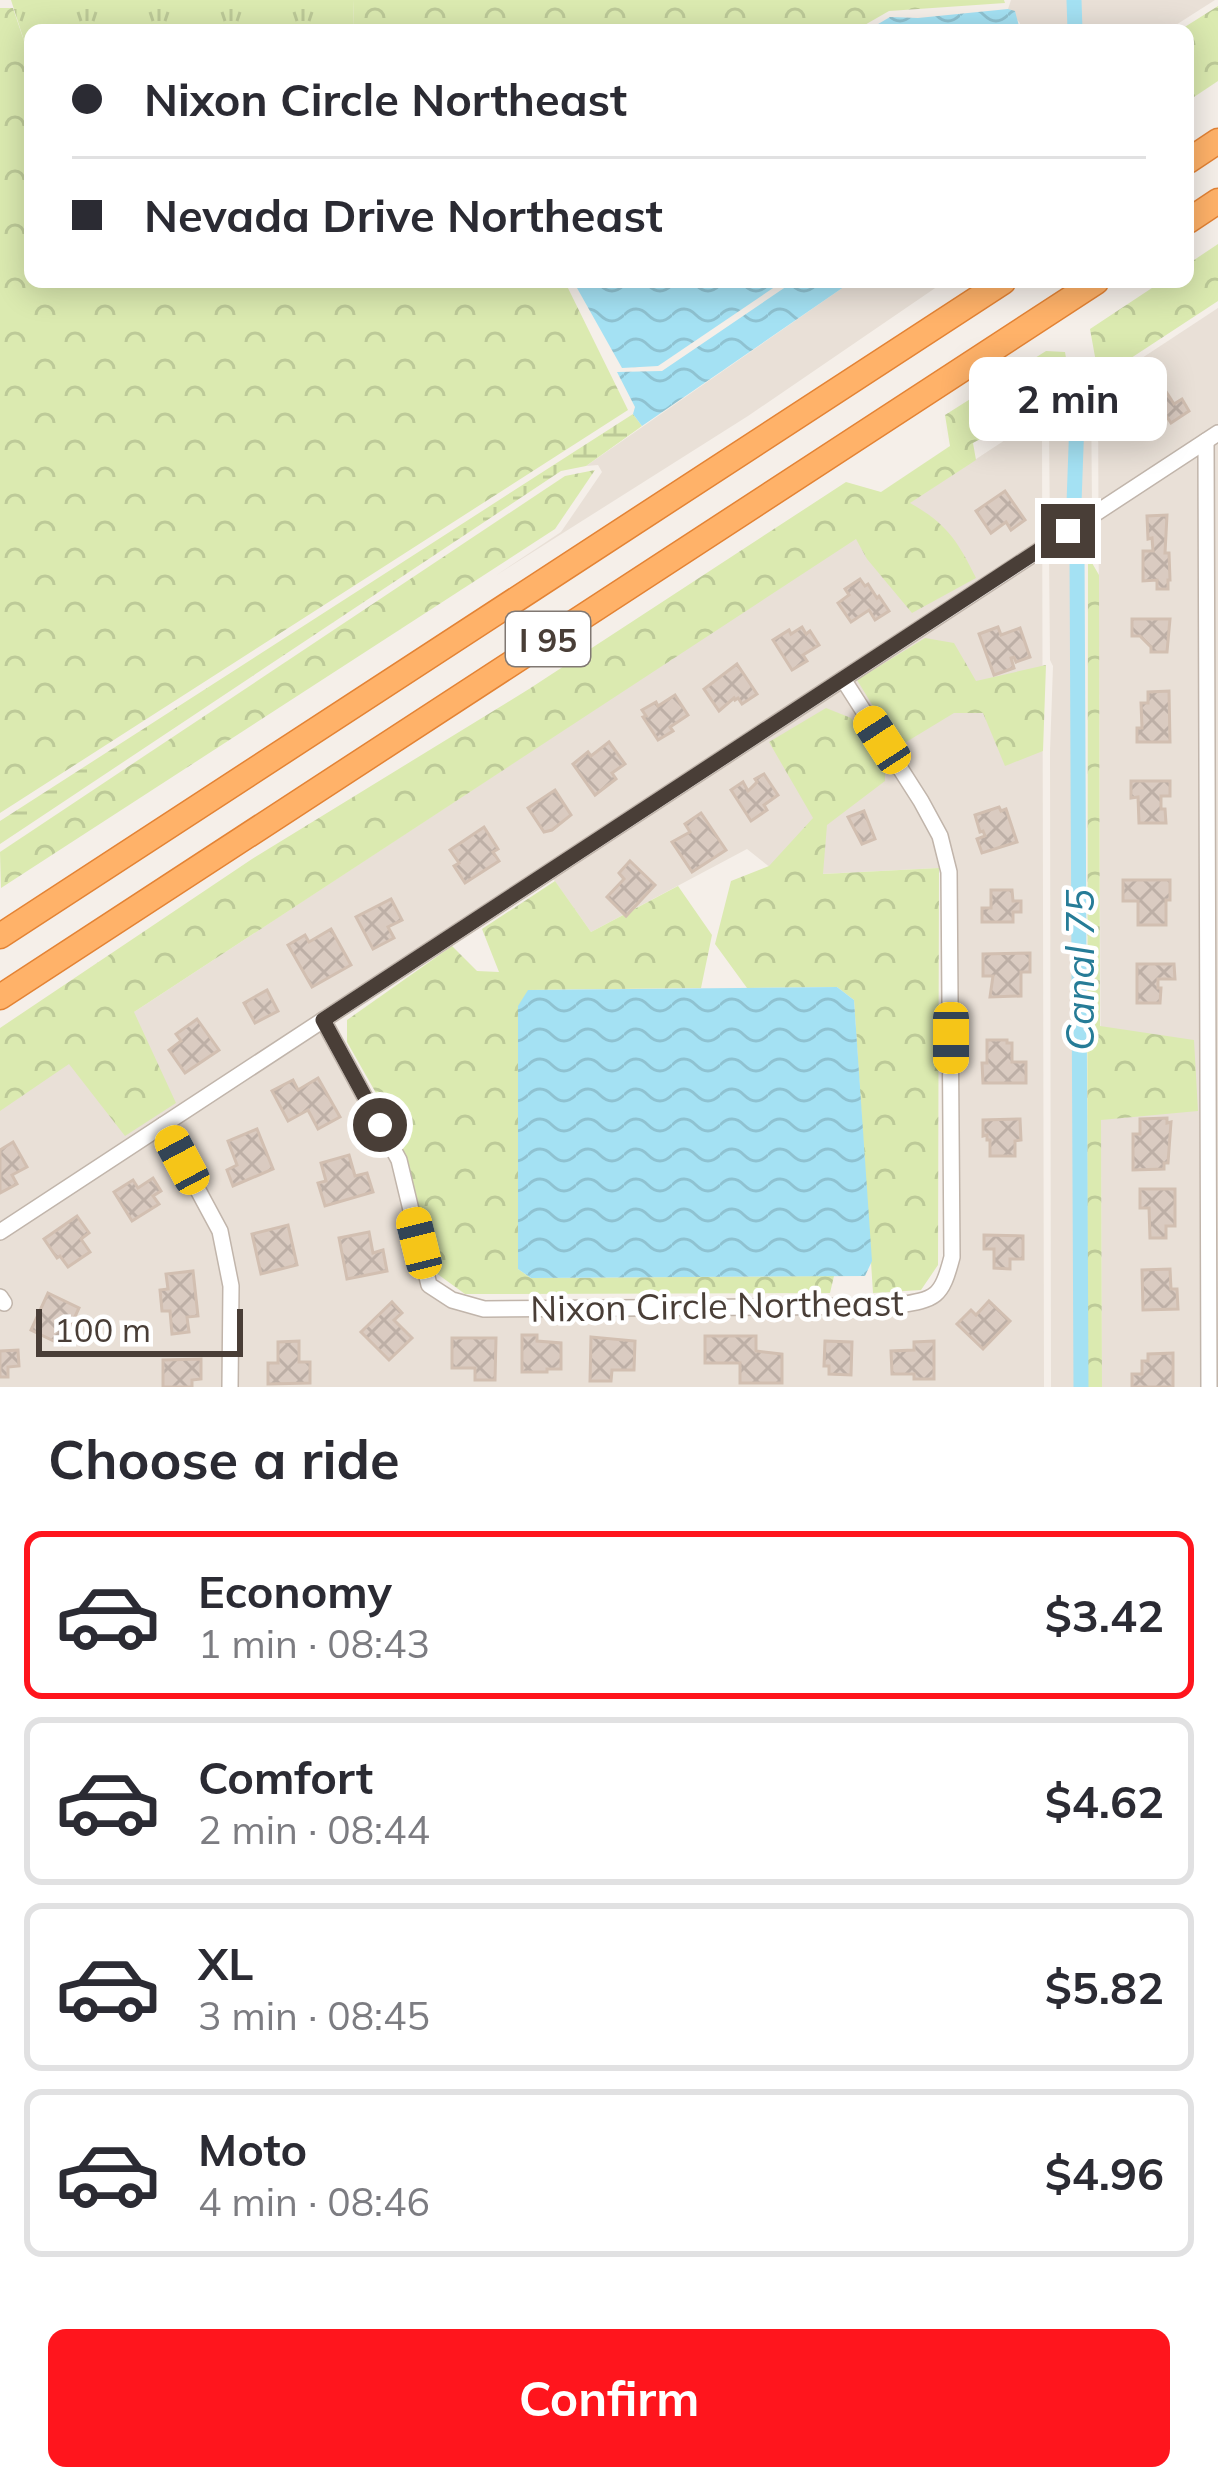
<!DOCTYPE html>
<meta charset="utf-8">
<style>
:root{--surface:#fff;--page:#f7f7f7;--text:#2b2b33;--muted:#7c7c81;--line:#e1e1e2;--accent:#ff151d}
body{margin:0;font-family:Mulish,sans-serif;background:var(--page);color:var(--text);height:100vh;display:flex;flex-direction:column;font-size:45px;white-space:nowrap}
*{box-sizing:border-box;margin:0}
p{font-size:39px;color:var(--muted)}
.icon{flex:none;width:66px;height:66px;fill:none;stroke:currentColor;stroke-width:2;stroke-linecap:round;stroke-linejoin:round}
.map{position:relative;height:1387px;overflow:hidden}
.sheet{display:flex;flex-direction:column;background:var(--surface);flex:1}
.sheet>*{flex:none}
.top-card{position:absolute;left:24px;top:24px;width:1170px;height:264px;border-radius:18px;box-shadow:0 6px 30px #0003;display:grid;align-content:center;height:264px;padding:0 48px;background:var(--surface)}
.scale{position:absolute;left:36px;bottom:30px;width:207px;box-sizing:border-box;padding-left:12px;border:6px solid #493e37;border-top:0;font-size:33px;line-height:42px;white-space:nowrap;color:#493e37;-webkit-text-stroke:9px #fff;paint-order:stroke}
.end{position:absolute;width:54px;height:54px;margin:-27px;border:15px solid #493e37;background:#fff;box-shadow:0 0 0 6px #fff}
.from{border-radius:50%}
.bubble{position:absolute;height:84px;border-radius:18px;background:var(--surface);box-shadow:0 6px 30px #0003;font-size:39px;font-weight:700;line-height:84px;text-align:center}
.car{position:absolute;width:36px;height:72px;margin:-36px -18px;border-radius:15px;box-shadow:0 0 9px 3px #0007;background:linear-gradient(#f5c518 24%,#345 0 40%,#f5c518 0 76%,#345 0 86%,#f5c518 0)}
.top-card b{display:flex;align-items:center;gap:42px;height:114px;font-size:45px}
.top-card b+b{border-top:3px solid var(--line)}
.top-card i{width:30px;height:30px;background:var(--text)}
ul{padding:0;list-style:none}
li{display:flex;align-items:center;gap:36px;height:168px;margin:0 24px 18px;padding:0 24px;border:6px solid var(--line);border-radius:18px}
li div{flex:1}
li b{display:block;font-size:45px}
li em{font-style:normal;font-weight:700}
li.on{border-color:var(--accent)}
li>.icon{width:108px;height:108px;stroke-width:1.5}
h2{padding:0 48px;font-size:54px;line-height:144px}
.primary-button{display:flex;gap:24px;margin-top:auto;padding:24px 48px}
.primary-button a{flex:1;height:138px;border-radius:18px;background:var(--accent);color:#fff;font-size:48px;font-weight:700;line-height:138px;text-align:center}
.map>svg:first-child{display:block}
.residential{fill:#e9e0d7;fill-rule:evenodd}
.grass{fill:url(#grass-tufts)}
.forest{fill:url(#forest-crowns)}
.wetland{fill:url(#wetland-marsh)}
.water{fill:url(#water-waves)}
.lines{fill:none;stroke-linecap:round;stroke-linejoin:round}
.canal{stroke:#a4e1f3;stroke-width:15}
.building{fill:url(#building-cross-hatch);stroke:#d2bfb1;stroke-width:3}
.minor-casing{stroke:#c1b5ab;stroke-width:18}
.highway-casing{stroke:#e38335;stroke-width:27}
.minor{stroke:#fff;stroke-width:15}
.highway{stroke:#ffb269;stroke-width:24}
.route{stroke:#493e37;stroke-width:15}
.labels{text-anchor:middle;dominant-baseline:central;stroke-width:9;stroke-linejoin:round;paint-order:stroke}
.shield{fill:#fff;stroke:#807873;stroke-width:3}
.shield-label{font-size:33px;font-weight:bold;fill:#493e37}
.street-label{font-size:36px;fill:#493e37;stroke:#fff}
.water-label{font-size:39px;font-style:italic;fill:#267c97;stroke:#fff}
</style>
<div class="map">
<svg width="1218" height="1387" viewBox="0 0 1218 1387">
<defs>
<pattern id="grass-tufts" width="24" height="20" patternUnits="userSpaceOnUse" patternTransform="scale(3)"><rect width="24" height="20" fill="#dbeab0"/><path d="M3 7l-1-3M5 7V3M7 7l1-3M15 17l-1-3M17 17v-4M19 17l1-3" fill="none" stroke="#bdca98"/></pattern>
<pattern id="forest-crowns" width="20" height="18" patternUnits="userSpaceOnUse" patternTransform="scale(3)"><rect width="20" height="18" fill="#dbeab0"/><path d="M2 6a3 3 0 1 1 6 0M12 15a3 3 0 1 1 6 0" fill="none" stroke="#bdca98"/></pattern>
<pattern id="wetland-marsh" width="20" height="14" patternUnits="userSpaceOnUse" patternTransform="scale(3)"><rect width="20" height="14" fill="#dbeab0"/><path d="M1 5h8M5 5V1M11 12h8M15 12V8" fill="none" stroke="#bdca98"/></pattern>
<pattern id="water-waves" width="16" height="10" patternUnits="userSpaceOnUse" patternTransform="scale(3)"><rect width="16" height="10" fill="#a4e1f3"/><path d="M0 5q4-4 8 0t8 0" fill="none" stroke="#8fc2d1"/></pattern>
<pattern id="building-cross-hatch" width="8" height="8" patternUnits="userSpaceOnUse" patternTransform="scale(3)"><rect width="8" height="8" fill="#dacbc1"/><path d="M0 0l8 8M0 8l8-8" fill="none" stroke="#bdafa6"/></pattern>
</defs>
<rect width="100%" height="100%" fill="#f5efe9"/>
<!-- residential -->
<g class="residential">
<path d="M 1011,0 L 1215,0 L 1168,30 L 1020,30 L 1020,23 L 1008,9 Z"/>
<path d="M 851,282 L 944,282 L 748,416 L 495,576 L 561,532 L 602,472 L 598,465 L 586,466 Z"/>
<path d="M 1218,308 L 1218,1387 L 1102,1387 L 1098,387 Z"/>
<path d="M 1089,363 L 1094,382 L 1091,387 L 1092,507 L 1050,535 L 1049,425 L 1044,421 L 1024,422 L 1076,392 L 1075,372 Z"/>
<path d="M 1025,427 L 1042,427 L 1044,1387 L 0,1387 L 0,1100 ZM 747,849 L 781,876 L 939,868 L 949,872 L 945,1284 L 894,1306 L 484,1309 L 429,1285 L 399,1160 L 323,1020 L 549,873 L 591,932 Z"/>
<path d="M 1092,525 L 1092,551 L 1086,551 L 1081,557 L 1081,1387 L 1051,1387 L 1050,751 L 1053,666 L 1050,660 L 1049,552 Z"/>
</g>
<!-- grass -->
<path class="grass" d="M 11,0 L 354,0 L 353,30 L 30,30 L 30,127 L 26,123 L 28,53 Z"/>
<!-- forest -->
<g class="forest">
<path d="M 354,0 L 1004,0 L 1005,3 L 889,11 L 856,30 L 353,30 Z"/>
<path d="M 1218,6 L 1218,81 L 1188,101 L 1188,30 L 1180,30 Z"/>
<path d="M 0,8 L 13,8 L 28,53 L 30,282 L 148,282 L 170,285 L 176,282 L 565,282 L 628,410 L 0,813 Z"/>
<path d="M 1218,244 L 1218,301 L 1099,379 L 1090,329 L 1161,282 L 1188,282 L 1188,264 Z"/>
<path d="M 1046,351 L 1065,352 L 1071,388 L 973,443 L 976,460 L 910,503 C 946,523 958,541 976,578 L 912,613 L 867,559 L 856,539 L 134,1012 L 176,1103 L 125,1136 L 69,1064 L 0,1111 L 0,1028 L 252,859 L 529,689 L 846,482 L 881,492 L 950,446 L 945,415 Z"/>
<path d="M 595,470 L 555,529 L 1,888 L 0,852 L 565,476 Z"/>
<path d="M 1088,556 L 1099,575 L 1100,1026 L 1194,1040 L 1198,1111 L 1101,1120 L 1102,1387 L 1087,1387 Z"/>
<path d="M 925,638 L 954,643 L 976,681 L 1046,665 L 1043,751 L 1005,766 L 983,713 L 954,713 L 898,747 L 857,680 Z"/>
<path d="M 826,708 L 851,718 L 885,765 L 885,781 L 827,825 L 823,874 L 939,868 L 938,1265 L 921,1290 L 873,1293 L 854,1000 L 837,987 L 747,988 L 715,944 L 731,881 L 769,866 L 813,818 L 769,742 Z"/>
<path d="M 555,881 L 591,932 L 678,886 L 712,935 L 701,988 L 528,990 L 518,1269 L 531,1278 L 834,1276 L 830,1293 L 465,1294 L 436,1273 L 393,1123 L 347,1042 L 347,1020 L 452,946 L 477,971 L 499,972 L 482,929 Z"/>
</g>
<!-- wetland -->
<path class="wetland" d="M 633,414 L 642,426 L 586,466 L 561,471 L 0,844 L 0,821 Z"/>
<!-- water -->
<g class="water">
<path d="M 1008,9 L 1015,11 L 1020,30 L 868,30 L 890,17 L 918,18 Z"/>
<path d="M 583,282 L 782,282 L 658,366 L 622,368 L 577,288 Z"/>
<path d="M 793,282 L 851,282 L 642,426 L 633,414 L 635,407 L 617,372 L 662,371 Z"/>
<path d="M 837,987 L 854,1000 L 872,1261 L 865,1276 L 531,1278 L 518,1269 L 518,1006 L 528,990 Z"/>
</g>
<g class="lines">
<!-- canal -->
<g class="canal">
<path d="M 1074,0 L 1075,30"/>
<path d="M 1074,503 L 1078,392"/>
<path d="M 1077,553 L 1081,1387"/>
</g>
</g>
<!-- building -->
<g class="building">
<path d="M 1158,379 L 1174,404 L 1182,399 L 1189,411 L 1171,423 L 1167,417 L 1161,420 L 1147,432 L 1131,408 L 1147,397 L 1146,394 L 1149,392 L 1146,388 Z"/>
<path d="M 1005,491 L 1025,520 L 1011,530 L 1006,522 L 991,533 L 976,511 Z"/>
<path d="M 1167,515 L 1165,553 L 1169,553 L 1170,580 L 1168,580 L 1168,589 L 1157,589 L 1157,580 L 1143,581 L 1143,551 L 1153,551 L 1152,538 L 1148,539 L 1147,516 Z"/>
<path d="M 860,579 L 865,586 L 868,584 L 877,598 L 879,596 L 889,611 L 875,620 L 869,610 L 851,622 L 838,603 L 849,595 L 845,589 Z"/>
<path d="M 1132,619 L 1170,619 L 1167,652 L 1151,652 L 1151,647 L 1140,636 L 1132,636 Z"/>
<path d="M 802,627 L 806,634 L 810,631 L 819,645 L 803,655 L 807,661 L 792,670 L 773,640 L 789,630 L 791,634 Z"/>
<path d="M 998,627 L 1001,635 L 1020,628 L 1030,657 L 1016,662 L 1014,657 L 1011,658 L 1014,668 L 994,675 L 979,634 Z"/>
<path d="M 737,664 L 757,694 L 742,704 L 738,698 L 735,700 L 734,698 L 719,711 L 704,689 Z"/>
<path d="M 1169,691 L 1170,742 L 1137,742 L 1137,728 L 1142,728 L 1141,703 L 1148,703 L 1148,692 Z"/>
<path d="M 675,695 L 688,715 L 670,727 L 673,731 L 658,740 L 643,717 L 646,716 L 642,710 L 656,702 L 658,706 Z"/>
<path d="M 609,742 L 625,764 L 612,773 L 616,779 L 595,795 L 573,764 L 588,752 L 591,756 Z"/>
<path d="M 764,774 L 778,795 L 764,805 L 767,810 L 751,821 L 731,790 L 743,782 L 748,791 L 757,782 L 755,779 Z"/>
<path d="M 1131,781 L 1170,781 L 1170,796 L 1161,796 L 1161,809 L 1165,809 L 1166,823 L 1139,823 L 1138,797 L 1131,798 Z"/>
<path d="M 555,790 L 571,815 L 552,830 L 544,832 L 528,808 Z"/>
<path d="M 999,807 L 1001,811 L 1006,809 L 1017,842 L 982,853 L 977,839 L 985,836 L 983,831 L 980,832 L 975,815 Z"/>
<path d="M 864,811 L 875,839 L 862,844 L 848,817 Z"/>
<path d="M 701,813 L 726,850 L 692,872 L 672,842 L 690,832 L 685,824 Z"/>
<path d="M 484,827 L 498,849 L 493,852 L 499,861 L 465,883 L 454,866 L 459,863 L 450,850 Z"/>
<path d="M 630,861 L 655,885 L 626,916 L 607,897 L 624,879 L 619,873 Z"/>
<path d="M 1123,880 L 1170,880 L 1170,900 L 1166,900 L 1166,925 L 1138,925 L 1138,901 L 1123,901 Z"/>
<path d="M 991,890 L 1012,890 L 1013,901 L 1021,901 L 1021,912 L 1013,912 L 1013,922 L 982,922 L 982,908 L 991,908 Z"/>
<path d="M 391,899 L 402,920 L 388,927 L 394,938 L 373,949 L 356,917 Z"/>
<path d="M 331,929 L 351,965 L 312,987 L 288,945 L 305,935 L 309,942 Z"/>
<path d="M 1030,953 L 1030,972 L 1021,972 L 1021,996 L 990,997 L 993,976 L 983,976 L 983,954 Z"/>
<path d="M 1137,964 L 1174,964 L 1175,979 L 1158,979 L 1158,988 L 1161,988 L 1160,1003 L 1137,1003 Z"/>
<path d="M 267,990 L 278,1011 L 255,1023 L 244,1003 Z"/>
<path d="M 197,1019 L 219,1050 L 185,1073 L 169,1050 L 181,1041 L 176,1034 Z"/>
<path d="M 987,1040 L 1007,1040 L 1007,1043 L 1012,1043 L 1012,1062 L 1026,1062 L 1026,1083 L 983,1083 L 982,1063 L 987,1063 Z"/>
<path d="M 318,1078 L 340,1117 L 318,1129 L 308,1110 L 288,1121 L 272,1091 L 293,1080 L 298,1090 Z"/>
<path d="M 1167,1118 L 1167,1123 L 1171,1122 L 1168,1163 L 1164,1163 L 1164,1169 L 1133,1170 L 1133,1134 L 1140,1134 L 1140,1119 Z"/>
<path d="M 1020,1119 L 1021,1140 L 1015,1141 L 1015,1156 L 990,1156 L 990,1140 L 987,1140 L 987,1135 L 983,1136 L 983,1120 Z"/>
<path d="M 257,1129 L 273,1169 L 233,1186 L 227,1170 L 237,1165 L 228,1141 Z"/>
<path d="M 13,1142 L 27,1167 L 12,1175 L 17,1184 L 0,1193 L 0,1150 Z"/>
<path d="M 349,1155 L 355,1176 L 367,1173 L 373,1192 L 325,1206 L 318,1183 L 326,1181 L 321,1163 Z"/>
<path d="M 153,1178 L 161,1191 L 153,1196 L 159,1204 L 132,1221 L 114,1192 L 133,1180 L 138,1188 Z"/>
<path d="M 1140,1189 L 1175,1189 L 1175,1226 L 1166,1226 L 1166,1238 L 1150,1238 L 1149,1208 L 1140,1208 Z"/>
<path d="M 77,1216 L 89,1233 L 81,1239 L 90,1252 L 68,1267 L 60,1256 L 57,1258 L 44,1239 Z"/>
<path d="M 288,1225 L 297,1265 L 261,1274 L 252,1234 Z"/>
<path d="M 369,1232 L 373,1253 L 383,1250 L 387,1271 L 347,1279 L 339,1238 Z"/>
<path d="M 984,1235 L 1023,1236 L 1023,1259 L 1010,1259 L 1010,1269 L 994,1268 L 994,1249 L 984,1249 Z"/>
<path d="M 1170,1269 L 1171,1289 L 1177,1289 L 1178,1309 L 1143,1310 L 1142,1270 Z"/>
<path d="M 193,1271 L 198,1316 L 187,1317 L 189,1332 L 172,1334 L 170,1311 L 162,1311 L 160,1290 L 168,1289 L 166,1274 Z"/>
<path d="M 48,1293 L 79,1308 L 62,1345 L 31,1330 Z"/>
<path d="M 989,1301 L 1010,1321 L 983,1349 L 957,1324 L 971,1310 L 976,1315 Z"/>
<path d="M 392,1302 L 402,1313 L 394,1320 L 412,1338 L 389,1360 L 361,1332 Z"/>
<path d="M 522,1335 L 537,1335 L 537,1341 L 561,1343 L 561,1369 L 547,1369 L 547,1372 L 522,1372 Z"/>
<path d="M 705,1336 L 756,1336 L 756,1351 L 782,1354 L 782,1383 L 740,1383 L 740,1363 L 705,1363 Z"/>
<path d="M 591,1337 L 635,1341 L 634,1370 L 612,1370 L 611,1381 L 590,1381 Z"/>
<path d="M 452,1338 L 496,1338 L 495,1380 L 475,1380 L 475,1368 L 452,1368 Z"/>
<path d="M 299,1341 L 299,1362 L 310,1362 L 310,1383 L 268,1384 L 268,1363 L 278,1363 L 278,1342 Z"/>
<path d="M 825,1341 L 852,1342 L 851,1375 L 829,1374 L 829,1366 L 824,1366 Z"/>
<path d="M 934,1341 L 934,1379 L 914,1379 L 914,1374 L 892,1374 L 891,1351 L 914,1350 L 914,1342 Z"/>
<path d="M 18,1350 L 19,1366 L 8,1367 L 8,1377 L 0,1377 L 0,1351 Z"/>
<path d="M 1173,1353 L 1173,1387 L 1132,1387 L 1132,1374 L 1142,1374 L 1142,1361 L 1148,1361 L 1148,1354 Z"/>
<path d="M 201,1359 L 201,1379 L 192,1380 L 192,1387 L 163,1387 L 163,1360 Z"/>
</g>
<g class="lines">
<defs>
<g id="minor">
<path d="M 1206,441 L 1209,1387"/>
<path d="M 323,1020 L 399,1160 L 429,1285 L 452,1300 L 484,1309 L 894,1306 C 936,1299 941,1299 952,1257 L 949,872 L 940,836 L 921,801 L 843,679"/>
<path d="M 163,1125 L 220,1231 L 231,1286 L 230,1387"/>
<path d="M 0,1232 L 1218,433"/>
<path d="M 0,1297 L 4,1303"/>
</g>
<g id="highway">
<path d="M 1188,161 L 1218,141"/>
<path d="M 1188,221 L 1218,201"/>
<path d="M 0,936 L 1003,282"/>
<path d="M 0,997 L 1096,282"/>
</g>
</defs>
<!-- minor casing -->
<use href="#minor" class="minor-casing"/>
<!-- highway casing -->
<use href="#highway" class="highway-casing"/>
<!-- minor -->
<use href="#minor" class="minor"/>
<!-- highway -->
<use href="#highway" class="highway"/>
</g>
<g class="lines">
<!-- route -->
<path class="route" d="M 380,1125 L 323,1020 L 1068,531"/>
</g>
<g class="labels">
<!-- shield labels -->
<rect class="shield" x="506" y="612" width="84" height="54" rx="9"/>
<g class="shield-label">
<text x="548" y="639">I 95</text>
</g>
<!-- street labels -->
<g class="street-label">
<text transform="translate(717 1305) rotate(-1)">Nixon Circle Northeast</text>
</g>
<!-- water labels -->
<g class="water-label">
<text transform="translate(1079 970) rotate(-90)">Canal 75</text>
</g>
</g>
</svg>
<div class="scale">100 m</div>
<i class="end from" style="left:380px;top:1125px"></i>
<i class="end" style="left:1068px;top:531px"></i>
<div class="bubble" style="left:969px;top:357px;width:198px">2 min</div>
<i class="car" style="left:882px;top:740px;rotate:327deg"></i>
<i class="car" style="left:951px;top:1038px;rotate:180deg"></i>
<i class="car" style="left:182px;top:1160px;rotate:332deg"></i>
<i class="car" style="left:419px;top:1243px;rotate:346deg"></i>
<div class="top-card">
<b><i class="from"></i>Nixon Circle Northeast</b>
<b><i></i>Nevada Drive Northeast</b>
</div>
</div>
<section class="sheet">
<h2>Choose a ride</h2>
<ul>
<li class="on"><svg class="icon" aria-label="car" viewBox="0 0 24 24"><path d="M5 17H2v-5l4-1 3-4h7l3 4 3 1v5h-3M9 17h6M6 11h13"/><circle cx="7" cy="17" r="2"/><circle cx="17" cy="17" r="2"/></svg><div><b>Economy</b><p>1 min · 08:43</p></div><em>$3.42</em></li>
<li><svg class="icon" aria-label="car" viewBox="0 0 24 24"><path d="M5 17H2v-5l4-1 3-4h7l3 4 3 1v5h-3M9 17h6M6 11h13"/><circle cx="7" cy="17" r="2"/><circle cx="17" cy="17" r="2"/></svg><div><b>Comfort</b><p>2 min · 08:44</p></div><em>$4.62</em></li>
<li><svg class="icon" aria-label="car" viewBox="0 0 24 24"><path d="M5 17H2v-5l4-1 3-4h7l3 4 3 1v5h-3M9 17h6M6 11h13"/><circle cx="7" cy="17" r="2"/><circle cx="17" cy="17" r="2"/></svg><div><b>XL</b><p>3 min · 08:45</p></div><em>$5.82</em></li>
<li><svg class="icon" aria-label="car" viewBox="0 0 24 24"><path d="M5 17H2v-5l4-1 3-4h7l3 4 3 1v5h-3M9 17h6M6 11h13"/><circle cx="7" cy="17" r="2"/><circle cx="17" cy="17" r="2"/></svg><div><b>Moto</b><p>4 min · 08:46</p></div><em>$4.96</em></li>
</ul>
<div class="primary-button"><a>Confirm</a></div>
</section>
